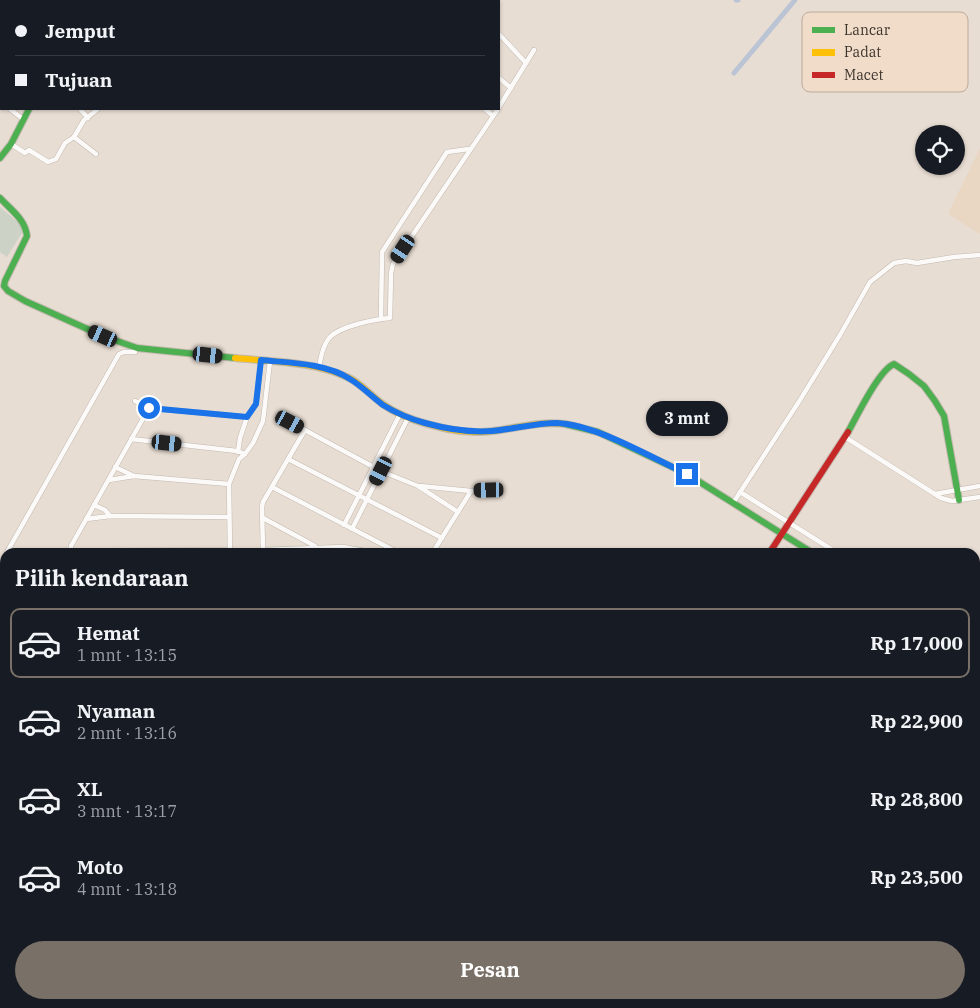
<!DOCTYPE html>
<html lang="id">
<meta charset="utf-8">
<style>
:root{--surface:#171b24;--page:#20242c;--text:#f1f3f6;--muted:#9ea1a6;--line:#363941;--accent:#797067}
body{margin:0;font-family:"IBM Plex Serif",serif;background:var(--page);color:var(--text);height:100vh;display:flex;flex-direction:column;font-size:19px;white-space:nowrap}
*{box-sizing:border-box;margin:0}
p{font-size:16px;color:var(--muted)}
.icon{flex:none;width:28px;height:28px;fill:none;stroke:currentColor;stroke-width:2;stroke-linecap:round;stroke-linejoin:round}
.map{position:relative;flex:1;overflow:hidden}
.side{position:absolute;left:0px;top:548px;width:980px;height:461px;display:flex;flex-direction:column;background:var(--surface);border-radius:15px 15px 0 0;box-shadow:0 1px 4px #0004}
.side>*{flex:none}
.top-card{position:absolute;left:0px;top:0px;width:500px;height:110px;box-shadow:0 1px 4px #0004;display:grid;align-content:center;height:110px;padding:0 15px;background:var(--surface)}
.buttons{position:absolute;left:915px;top:125px;display:grid;gap:10px}
.buttons a{display:grid;place-items:center;width:50px;height:50px;border-radius:50%;background:var(--surface);box-shadow:0 1px 4px #0004;font-size:25px}
.end{position:absolute;width:22px;height:22px;margin:-11px;border:6px solid #1a73e8;background:#fff;box-shadow:0 0 0 2px #fff}
.from{border-radius:50%}
.bubble{position:absolute;height:35px;border-radius:18px;background:var(--surface);box-shadow:0 1px 4px #0004;font-size:16px;font-weight:700;line-height:35px;text-align:center}
.car{position:absolute;width:15px;height:30px;margin:-15px -8px;border-radius:6px;box-shadow:0 0 4px 1px #0007;background:linear-gradient(#222 24%,#8ab4d8 0 40%,#222 0 76%,#8ab4d8 0 86%,#222 0)}
.top-card b{display:flex;align-items:center;gap:18px;height:48px;font-size:19px}
.top-card b+b{border-top:1px solid var(--line)}
.top-card i{width:12px;height:12px;background:var(--text)}
ul{padding:0;list-style:none}
li{display:flex;align-items:center;gap:15px;height:70px;margin:0 10px 8px;padding:0 5px;border:2px solid transparent;border-radius:10px}
li div{flex:1}
li b{display:block;font-size:19px}
li em{font-style:normal;font-weight:700}
li.selected{border-color:var(--accent)}
li>.icon{width:45px;height:45px;stroke-width:1.5}
h2{padding:0 15px;font-size:22px;line-height:60px}
.cta{display:flex;gap:10px;margin-top:auto;padding:10px 15px}
.cta a{flex:1;height:58px;border-radius:30px;background:var(--accent);color:#fff;font-size:20px;font-weight:700;line-height:58px;text-align:center}
.map>svg:first-child{display:block}
.built{fill:#e9d6c3}
.green{fill:#ccd2c6}
.lines{fill:none;stroke-linecap:round;stroke-linejoin:round}
.stream{stroke:#bac4d5;stroke-width:1}
.canal{stroke:#bac4d5;stroke-width:5}
.street-casing{stroke:#c2b9b0;stroke-width:5.5}
.fast-casing{stroke:#c2b9b0;stroke-width:8}
.slow-casing{stroke:#c2b9b0;stroke-width:8}
.jam-casing{stroke:#c2b9b0;stroke-width:8}
.street{stroke:#fcfaf8;stroke-width:4.5}
.fast{stroke:#4caf50;stroke-width:6}
.slow{stroke:#ffc107;stroke-width:6}
.jam{stroke:#c62828;stroke-width:6}
.route{stroke:#1a73e8;stroke-width:6}
.key{fill:#f1dcc9;stroke:#bbaa9a;stroke-width:1}
.key-label{font-size:14px;fill:#3d352d}
</style>
<div class="map">
<svg width="980" height="1008" viewBox="0 0 980 1008">
<rect width="100%" height="100%" fill="#e8ddd2"/>
<!-- built -->
<g class="built">
<path d="M 980,148 L 980,234 L 948,214 Z"/>
<path d="M 0,851 L 5,856 L 5,989 L 0,986 Z"/>
<path d="M 132,1004 L 793,1004 L 790,1008 L 129,1008 Z"/>
</g>
<!-- green -->
<path class="green" d="M 0,207 L 25,228 L 7,257 L 0,252 Z"/>
<g class="lines">
<!-- stream -->
<g class="stream">
<path d="M 975,814 L 980,807"/>
<path d="M 855,1008 L 857,1004"/>
</g>
<!-- canal -->
<g class="canal">
<path d="M 736,0 L 738,0"/>
<path d="M 734,73 L 795,0"/>
</g>
<defs>
<g id="street">
<path d="M 74,0 L 75,1"/>
<path d="M 152,0 L 153,1"/>
<path d="M 398,0 L 400,1"/>
<path d="M 459,0 L 461,1"/>
<path d="M 202,1 L 203,0"/>
<path d="M 291,1 L 292,0"/>
<path d="M 331,1 L 332,0"/>
<path d="M 0,8 L 1,9"/>
<path d="M 499,34 L 526,63"/>
<path d="M 0,38 L 1,36"/>
<path d="M 0,60 L 1,58"/>
<path d="M 499,78 L 511,88"/>
<path d="M 0,101 L 1,102"/>
<path d="M 499,107 L 534,50"/>
<path d="M 10,109 L 23,119"/>
<path d="M 80,109 L 88,118"/>
<path d="M 485,109 L 493,116"/>
<path d="M 74,137 L 96,154"/>
<path d="M 11,144 L 25,153 L 29,150 L 48,162 L 56,159 L 65,143 L 74,137 L 84,120 L 98,109"/>
<path d="M 381,319 L 382,252 L 447,152 L 469,149"/>
<path d="M 319,367 C 321,357 323,345 330,337 C 341,326 375,319 390,318 L 391,273 L 393,264 L 498,109"/>
<path d="M 135,401 L 149,408 L 247,417"/>
<path d="M 290,422 L 381,471 L 418,486 L 458,512"/>
<path d="M 845,437 L 941,498 L 952,501 L 980,497"/>
<path d="M 131,439 L 237,451 L 245,454"/>
<path d="M 238,452 L 240,438 L 247,417 L 256,404 L 261,360"/>
<path d="M 288,459 L 442,538"/>
<path d="M 115,467 L 134,476"/>
<path d="M 109,480 L 134,476 L 229,484"/>
<path d="M 420,486 L 471,491 L 489,491"/>
<path d="M 272,487 L 397,552"/>
<path d="M 740,492 L 836,552"/>
<path d="M 935,494 L 980,486"/>
<path d="M 733,503 L 800,400 L 840,335 L 870,282 L 894,263 L 906,261 L 917,263 L 954,257 L 980,255"/>
<path d="M 94,505 L 105,510 L 110,516"/>
<path d="M 263,518 L 315,546"/>
<path d="M 86,519 L 110,516 L 229,517"/>
<path d="M 344,525 L 400,414"/>
<path d="M 352,529 L 408,418"/>
<path d="M 263,550 L 343,547 L 370,552"/>
<path d="M 70,551 L 230,550"/>
<path d="M 7,552 L 119,354 L 124,352 L 135,352"/>
<path d="M 70,552 L 71,546 L 149,408"/>
<path d="M 230,552 L 229,484 L 239,459 L 245,454 L 253,443 L 263,421 L 270,361"/>
<path d="M 263,552 L 262,507 L 263,502 L 305,430"/>
<path d="M 433,552 L 471,491"/>
<path d="M 0,564 L 5,556"/>
<path d="M 0,588 L 5,588"/>
<path d="M 975,649 L 980,641"/>
<path d="M 975,654 L 980,657"/>
<path d="M 975,709 L 980,701"/>
<path d="M 975,790 L 980,781"/>
<path d="M 975,802 L 980,806"/>
<path d="M 975,845 L 980,836"/>
<path d="M 975,915 L 980,907"/>
<path d="M 975,959 L 980,952"/>
<path d="M 975,993 L 980,986"/>
<path d="M 903,1004 L 908,1008"/>
<path d="M 958,1004 L 963,1008"/>
<path d="M 788,1008 L 791,1004"/>
<path d="M 838,1008 L 841,1004"/>
<path d="M 913,1008 L 915,1004"/>
<path d="M 965,1008 L 968,1004"/>
</g>
<g id="fast">
<path d="M 120,1 L 121,0"/>
<path d="M 0,158 L 11,144 L 29,109"/>
<path d="M 0,198 C 11,210 25,219 27,236 L 5,281 L 4,286 L 8,291 L 25,301 L 103,336 L 137,348 L 235,358"/>
<path d="M 565,424 L 598,432 L 687,474 L 811,552"/>
<path d="M 848,432 C 857,416 879,370 894,364 L 909,374 L 924,386 L 935,401 L 944,416 L 959,500"/>
</g>
<path id="slow" d="M 235,358 C 272,362 313,361 347,377 C 361,383 371,396 384,405 C 403,418 425,424 448,429 C 462,432 478,433 493,431 C 517,428 540,421 565,424"/>
<path id="jam" d="M 770,552 L 848,432"/>
</defs>
<!-- street casing -->
<use href="#street" class="street-casing"/>
<!-- fast casing -->
<use href="#fast" class="fast-casing"/>
<!-- slow casing -->
<use href="#slow" class="slow-casing"/>
<!-- jam casing -->
<use href="#jam" class="jam-casing"/>
<!-- street -->
<use href="#street" class="street"/>
<!-- fast -->
<use href="#fast" class="fast"/>
<!-- slow -->
<use href="#slow" class="slow"/>
<!-- jam -->
<use href="#jam" class="jam"/>
</g>
<g class="lines">
<!-- route -->
<path class="route" d="M 149,408 L 247,417 L 256,404 L 261,360 C 290,363 325,363 350,379 C 362,386 372,397 383,405 C 396,413 410,419 425,423 C 447,429 469,433 492,431 C 514,429 535,423 557,423 C 597,425 650,457 687,474"/>
</g>
<!-- legend -->
<rect x="802" y="12" width="166" height="80" rx="8" class="key"/>
<rect x="812" y="27" width="23" height="6" fill="#4caf50"/>
<rect x="812" y="49" width="23" height="7" fill="#ffc107"/>
<rect x="812" y="72" width="23" height="6" fill="#c62828"/>
<g class="key-label">
<text x="844" y="35">Lancar</text>
<text x="844" y="57">Padat</text>
<text x="844" y="80">Macet</text>
</g>
</svg>
<div class="buttons">
<a><svg class="icon" aria-label="locate" viewBox="0 0 24 24"><circle cx="12" cy="12" r="6"/><path d="M12 2v4M12 18v4M2 12h4M18 12h4"/></svg></a>
</div>
<i class="end from" style="left:149px;top:408px"></i>
<i class="end" style="left:687px;top:474px"></i>
<div class="bubble" style="left:646px;top:401px;width:82px">3 mnt</div>
<i class="car" style="left:403px;top:249px;rotate:213deg"></i>
<i class="car" style="left:103px;top:336px;rotate:294deg"></i>
<i class="car" style="left:208px;top:355px;rotate:96deg"></i>
<i class="car" style="left:290px;top:422px;rotate:118deg"></i>
<i class="car" style="left:167px;top:443px;rotate:96deg"></i>
<i class="car" style="left:381px;top:471px;rotate:207deg"></i>
<i class="car" style="left:489px;top:490px;rotate:269deg"></i>
<div class="top-card">
<b><i class="from"></i>Jemput</b>
<b><i></i>Tujuan</b>
</div>
<section class="side">
<h2>Pilih kendaraan</h2>
<ul>
<li class="selected"><svg class="icon" aria-label="car" viewBox="0 0 24 24"><path d="M5 17H2v-5l4-1 3-4h7l3 4 3 1v5h-3M9 17h6M6 11h13"/><circle cx="7" cy="17" r="2"/><circle cx="17" cy="17" r="2"/></svg><div><b>Hemat</b><p>1 mnt · 13:15</p></div><em>Rp 17,000</em></li>
<li><svg class="icon" aria-label="car" viewBox="0 0 24 24"><path d="M5 17H2v-5l4-1 3-4h7l3 4 3 1v5h-3M9 17h6M6 11h13"/><circle cx="7" cy="17" r="2"/><circle cx="17" cy="17" r="2"/></svg><div><b>Nyaman</b><p>2 mnt · 13:16</p></div><em>Rp 22,900</em></li>
<li><svg class="icon" aria-label="car" viewBox="0 0 24 24"><path d="M5 17H2v-5l4-1 3-4h7l3 4 3 1v5h-3M9 17h6M6 11h13"/><circle cx="7" cy="17" r="2"/><circle cx="17" cy="17" r="2"/></svg><div><b>XL</b><p>3 mnt · 13:17</p></div><em>Rp 28,800</em></li>
<li><svg class="icon" aria-label="car" viewBox="0 0 24 24"><path d="M5 17H2v-5l4-1 3-4h7l3 4 3 1v5h-3M9 17h6M6 11h13"/><circle cx="7" cy="17" r="2"/><circle cx="17" cy="17" r="2"/></svg><div><b>Moto</b><p>4 mnt · 13:18</p></div><em>Rp 23,500</em></li>
</ul>
<div class="cta"><a>Pesan</a></div>
</section>
</div>
